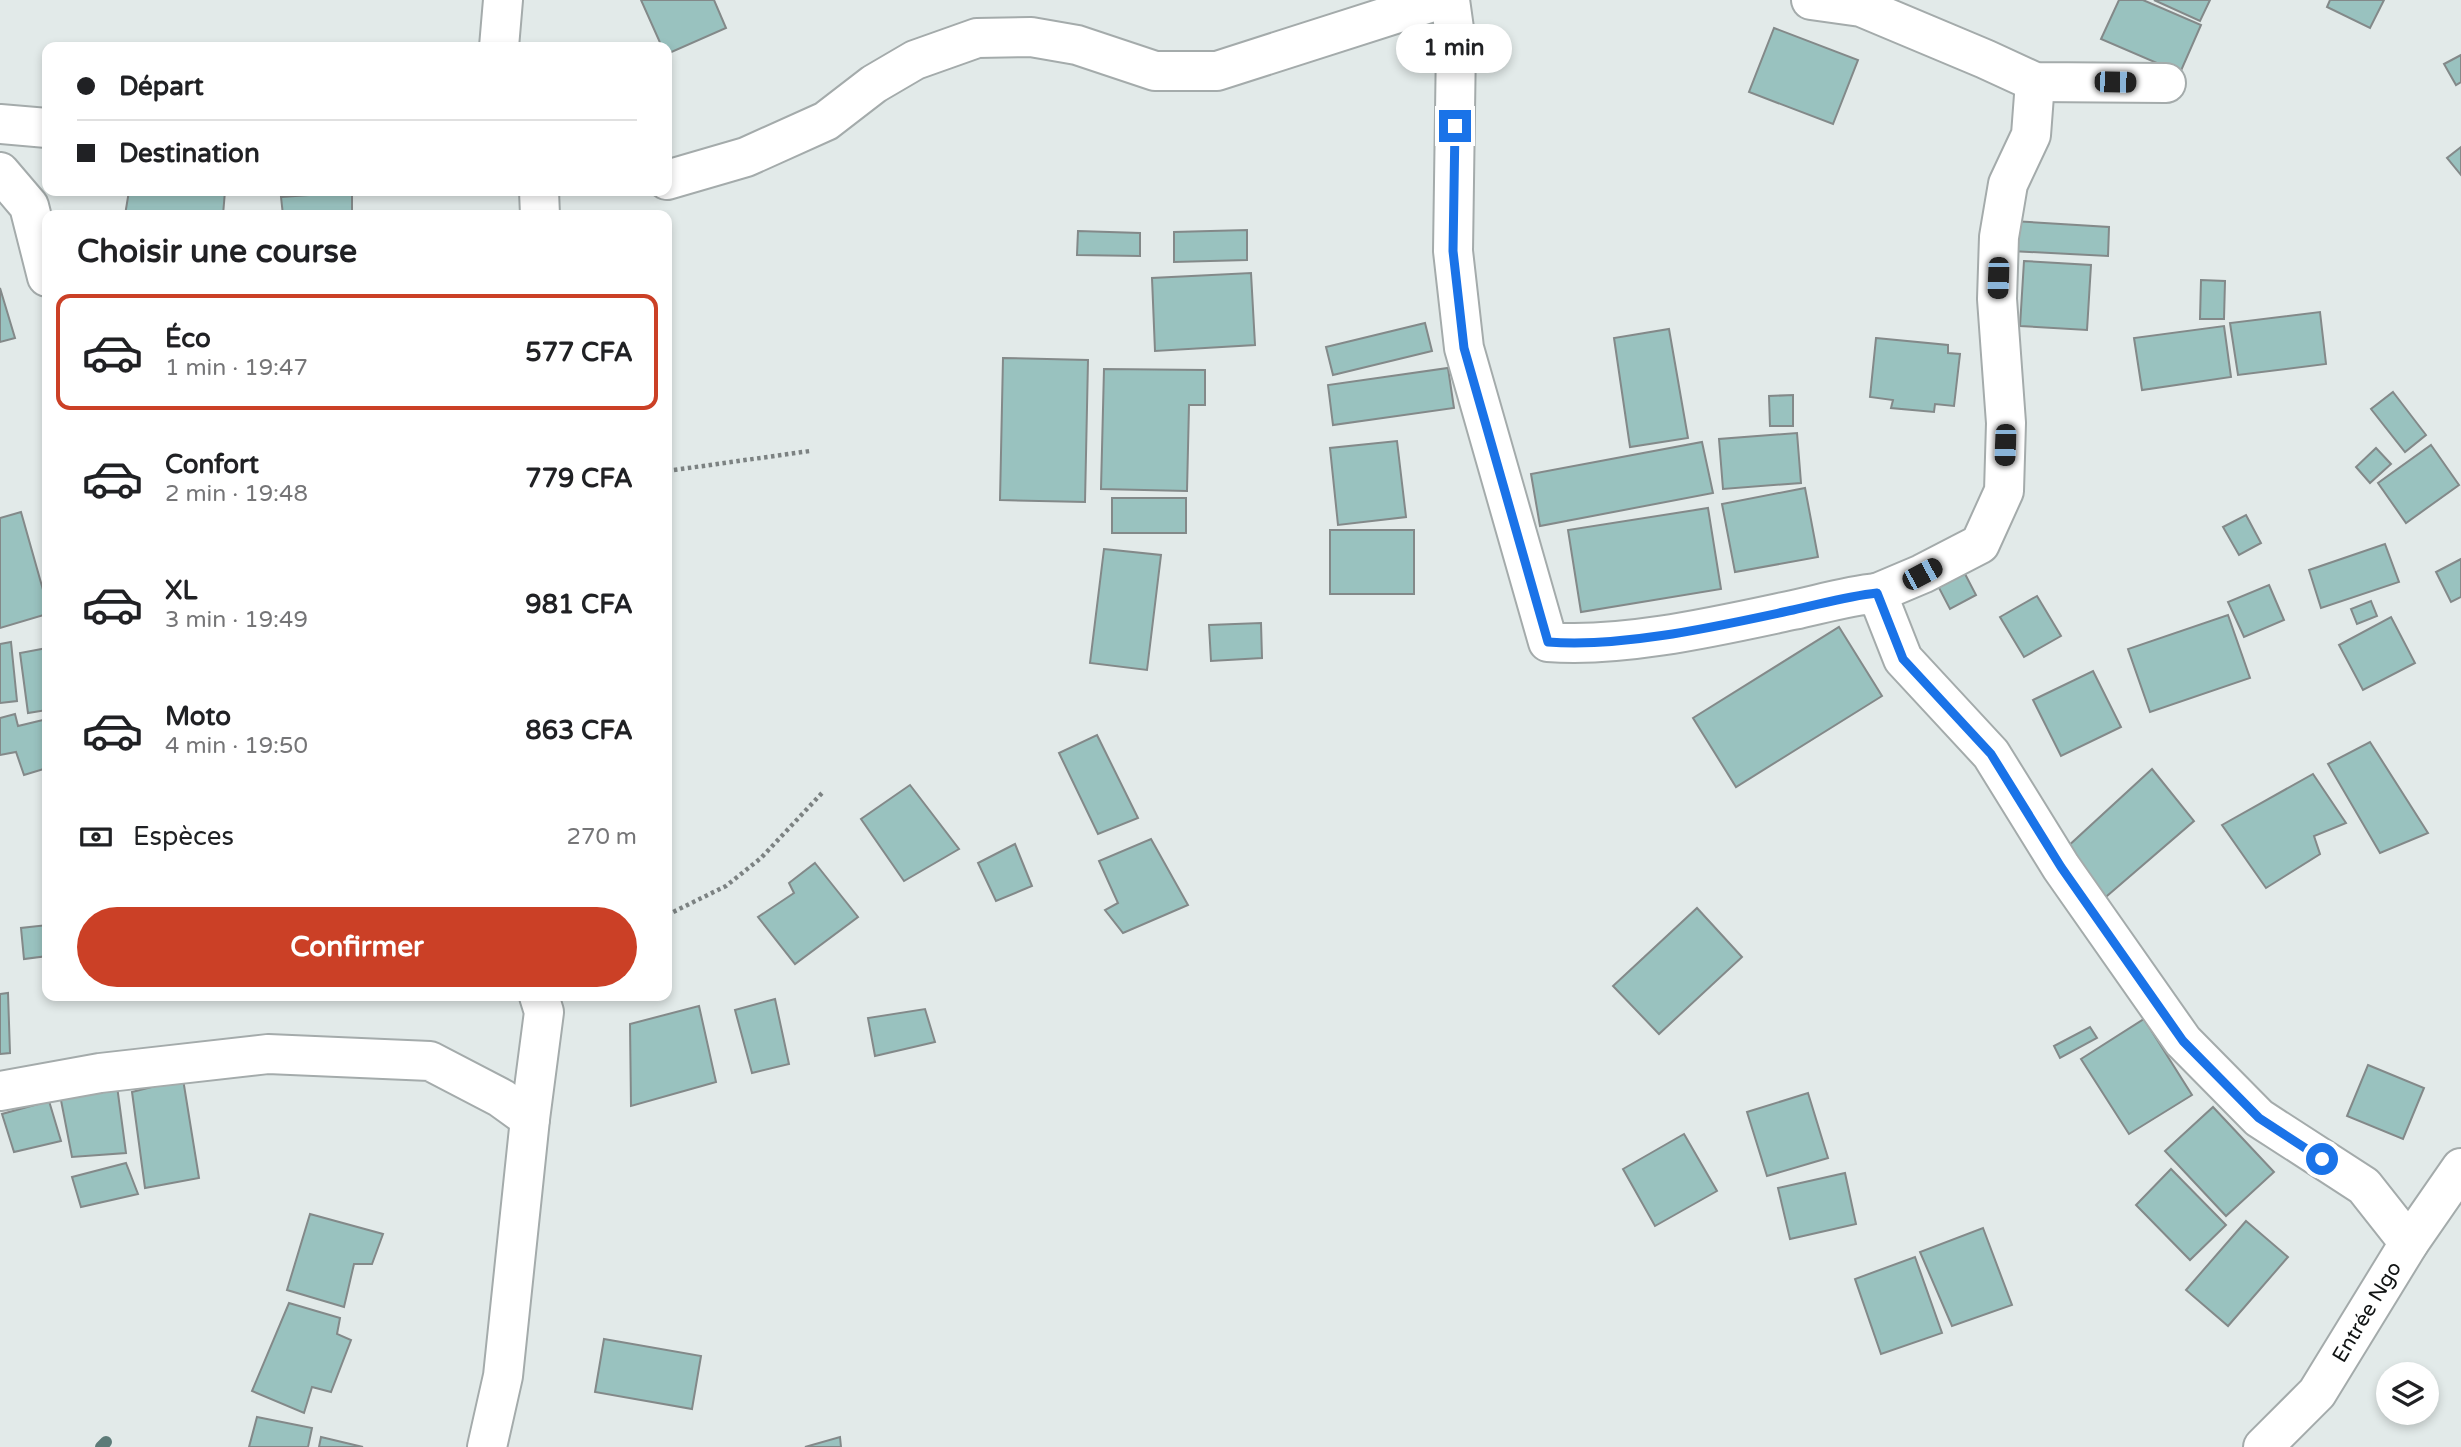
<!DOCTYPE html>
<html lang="fr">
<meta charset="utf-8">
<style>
:root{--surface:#fff;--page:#f6f6f6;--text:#202124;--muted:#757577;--line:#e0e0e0;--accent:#cb4026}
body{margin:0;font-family:"Varela Round",sans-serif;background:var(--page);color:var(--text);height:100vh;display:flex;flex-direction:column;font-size:26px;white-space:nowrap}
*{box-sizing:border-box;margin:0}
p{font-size:23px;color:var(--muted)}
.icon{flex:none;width:38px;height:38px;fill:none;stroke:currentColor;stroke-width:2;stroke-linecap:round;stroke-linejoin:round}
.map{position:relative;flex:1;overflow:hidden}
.details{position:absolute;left:42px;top:210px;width:630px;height:791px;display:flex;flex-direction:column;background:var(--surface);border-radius:14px;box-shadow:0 4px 10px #0003}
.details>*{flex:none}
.top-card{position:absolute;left:42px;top:42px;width:630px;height:154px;border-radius:14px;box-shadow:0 4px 10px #0003;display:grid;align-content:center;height:154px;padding:0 35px;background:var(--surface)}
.fabs{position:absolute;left:2376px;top:1362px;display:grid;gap:14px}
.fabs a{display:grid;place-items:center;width:63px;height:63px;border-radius:50%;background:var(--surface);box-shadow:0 4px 10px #0003;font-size:35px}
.end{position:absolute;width:32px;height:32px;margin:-16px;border:9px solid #1a73e8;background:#fff;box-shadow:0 0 0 4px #fff}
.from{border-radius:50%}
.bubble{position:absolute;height:49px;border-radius:24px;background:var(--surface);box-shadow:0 4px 10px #0003;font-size:23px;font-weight:800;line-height:49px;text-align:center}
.car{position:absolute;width:21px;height:42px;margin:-21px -10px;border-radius:9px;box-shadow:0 0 5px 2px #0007;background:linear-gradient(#222 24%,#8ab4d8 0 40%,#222 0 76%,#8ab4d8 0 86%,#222 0)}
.top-card b{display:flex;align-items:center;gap:24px;height:66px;font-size:26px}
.top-card b+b{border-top:2px solid var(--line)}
.top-card i{width:18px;height:18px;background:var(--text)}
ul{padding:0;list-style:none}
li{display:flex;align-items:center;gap:21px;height:116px;margin:0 14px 10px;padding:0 21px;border:4px solid transparent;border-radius:14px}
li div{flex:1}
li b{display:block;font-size:26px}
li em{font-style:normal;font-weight:800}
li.current{border-color:var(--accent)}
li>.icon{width:63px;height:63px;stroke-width:1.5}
h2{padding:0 35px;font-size:32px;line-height:84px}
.pay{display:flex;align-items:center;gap:18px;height:77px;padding:0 35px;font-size:26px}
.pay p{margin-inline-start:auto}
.action{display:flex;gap:14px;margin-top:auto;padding:14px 35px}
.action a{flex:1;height:80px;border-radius:42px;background:var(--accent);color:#fff;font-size:28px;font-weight:800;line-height:80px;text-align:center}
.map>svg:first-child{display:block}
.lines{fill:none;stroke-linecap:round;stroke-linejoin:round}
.stream{stroke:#5d7b78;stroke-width:12}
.building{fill:#99c2bf;stroke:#838989;stroke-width:2}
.minor-casing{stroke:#a4abab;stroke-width:42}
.tertiary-casing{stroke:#a4abab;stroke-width:42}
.path{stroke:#7c8282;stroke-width:4.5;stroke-dasharray:3.5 3.5;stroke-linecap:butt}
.minor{stroke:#fff;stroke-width:38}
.tertiary{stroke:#fff;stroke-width:38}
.route{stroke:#1a73e8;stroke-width:9}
.labels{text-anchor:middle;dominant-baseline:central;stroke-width:7;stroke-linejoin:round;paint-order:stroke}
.street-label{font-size:21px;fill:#101313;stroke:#fff}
</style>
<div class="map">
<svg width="2461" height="1447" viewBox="0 0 2461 1447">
<rect width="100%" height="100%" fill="#e2eae9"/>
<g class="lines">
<!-- stream -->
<path class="stream" d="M 101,1447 L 106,1442"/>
</g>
<!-- building -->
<g class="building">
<path d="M 641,0 L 714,0 L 726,28 L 667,54 L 667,47 L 662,47 Z"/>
<path d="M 2119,0 L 2143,0 L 2201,25 L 2180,73 L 2101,39 Z"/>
<path d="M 2154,0 L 2210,0 L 2200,21 Z"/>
<path d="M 2330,0 L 2384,0 L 2370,28 L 2327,7 Z"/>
<path d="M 1774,28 L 1858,60 L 1833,124 L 1749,92 Z"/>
<path d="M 2461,55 L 2461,82 L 2456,85 L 2444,64 Z"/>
<path d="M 2461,147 L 2461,175 L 2447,158 Z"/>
<path d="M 129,191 L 225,191 L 223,215 L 125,215 Z"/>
<path d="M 352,192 L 352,215 L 283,215 L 281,197 Z"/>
<path d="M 2012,221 L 2109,227 L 2108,256 L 2011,251 Z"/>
<path d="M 1247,230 L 1247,260 L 1174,262 L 1174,232 Z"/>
<path d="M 1078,231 L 1140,233 L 1140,256 L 1077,255 Z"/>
<path d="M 2024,261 L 2091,265 L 2087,330 L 2020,326 Z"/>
<path d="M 1251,273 L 1255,345 L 1155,351 L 1152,278 Z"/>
<path d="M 2201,280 L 2225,281 L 2224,319 L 2200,319 Z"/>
<path d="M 0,288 L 15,338 L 0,342 Z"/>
<path d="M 2320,312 L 2326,364 L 2238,375 L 2230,323 Z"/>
<path d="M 1425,323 L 1432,351 L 1333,375 L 1326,347 Z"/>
<path d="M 2224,326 L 2231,377 L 2142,390 L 2134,338 Z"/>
<path d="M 1669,329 L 1688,438 L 1630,447 L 1614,338 Z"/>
<path d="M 1876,338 L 1948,345 L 1948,353 L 1960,354 L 1954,406 L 1935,404 L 1934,412 L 1891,408 L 1893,400 L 1870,397 Z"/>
<path d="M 1003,358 L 1088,360 L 1085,502 L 1000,500 Z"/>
<path d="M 1448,368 L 1454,408 L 1333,425 L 1328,385 Z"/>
<path d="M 1104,369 L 1205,370 L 1205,405 L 1189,405 L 1187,491 L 1101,489 Z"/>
<path d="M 2393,392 L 2426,435 L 2405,452 L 2371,409 Z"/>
<path d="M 1793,395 L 1793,426 L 1770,426 L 1769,396 Z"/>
<path d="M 1797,433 L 1801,483 L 1723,489 L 1719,439 Z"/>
<path d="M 1397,441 L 1406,517 L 1338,525 L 1330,448 Z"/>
<path d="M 1702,442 L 1713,493 L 1540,526 L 1531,474 Z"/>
<path d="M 2431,445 L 2459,485 L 2406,523 L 2378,483 Z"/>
<path d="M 2376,448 L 2391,464 L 2370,483 L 2356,467 Z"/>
<path d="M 1805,488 L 1818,557 L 1735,572 L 1722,504 Z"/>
<rect x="1112" y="498" width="74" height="35"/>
<path d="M 1708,508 L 1721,589 L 1581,612 L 1568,530 Z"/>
<path d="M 21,512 L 47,604 L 47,614 L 0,628 L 0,518 Z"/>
<path d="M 2246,515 L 2261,543 L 2239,555 L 2223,527 Z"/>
<rect x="1330" y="530" width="84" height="64"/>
<path d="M 2385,544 L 2399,582 L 2321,608 L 2309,570 Z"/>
<path d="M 1104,549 L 1161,555 L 1147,670 L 1090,663 Z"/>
<path d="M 2461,559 L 2461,597 L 2451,602 L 2436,572 Z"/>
<path d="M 1964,572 L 1976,595 L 1950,609 L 1938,586 Z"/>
<path d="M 2269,585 L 2284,620 L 2244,637 L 2228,602 Z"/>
<path d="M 2037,596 L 2061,636 L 2024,657 L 2000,617 Z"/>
<path d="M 2371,601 L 2377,616 L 2357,624 L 2351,609 Z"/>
<path d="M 2228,615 L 2250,678 L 2150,712 L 2128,649 Z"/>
<path d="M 2391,617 L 2415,663 L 2363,690 L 2339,645 Z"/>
<path d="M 1261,623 L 1262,658 L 1211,661 L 1209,625 Z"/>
<path d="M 1839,627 L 1882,696 L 1736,787 L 1693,718 Z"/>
<path d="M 11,642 L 17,701 L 0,703 L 0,644 Z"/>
<path d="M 47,648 L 47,710 L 28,713 L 20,653 Z"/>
<path d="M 2093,671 L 2121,727 L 2061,756 L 2033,700 Z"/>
<path d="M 15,714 L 18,726 L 47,719 L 47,768 L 24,775 L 16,752 L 0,755 L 0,718 Z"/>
<path d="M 1097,735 L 1138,818 L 1098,834 L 1059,753 Z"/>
<path d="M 2370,742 L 2428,833 L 2380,853 L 2328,764 Z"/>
<path d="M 2152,769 L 2194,821 L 2100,902 L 2065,849 Z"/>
<path d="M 2313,774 L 2346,823 L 2314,836 L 2320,854 L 2266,888 L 2222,825 Z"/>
<path d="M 910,785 L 959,849 L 904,881 L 861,819 Z"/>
<path d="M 1151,839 L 1188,905 L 1123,933 L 1105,910 L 1118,903 L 1099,861 Z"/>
<path d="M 1015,844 L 1032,886 L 996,901 L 978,863 Z"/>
<path d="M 815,863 L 858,917 L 795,964 L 758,917 L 794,893 L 789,883 Z"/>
<path d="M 1697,908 L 1742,957 L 1659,1034 L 1613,986 Z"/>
<path d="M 47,925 L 47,956 L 24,959 L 21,928 Z"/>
<path d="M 8,993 L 10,1053 L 0,1054 L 0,994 Z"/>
<path d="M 775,999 L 789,1064 L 752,1073 L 735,1010 Z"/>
<path d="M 699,1006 L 716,1082 L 631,1106 L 630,1024 Z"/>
<path d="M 925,1009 L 935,1042 L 875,1056 L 868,1018 Z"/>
<path d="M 2144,1019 L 2192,1095 L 2129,1134 L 2081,1059 Z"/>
<path d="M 2090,1027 L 2097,1038 L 2060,1058 L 2054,1046 Z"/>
<path d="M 2368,1065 L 2424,1088 L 2403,1139 L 2347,1116 Z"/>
<path d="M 183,1079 L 199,1178 L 145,1188 L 132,1092 Z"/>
<path d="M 117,1086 L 126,1153 L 72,1157 L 59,1090 Z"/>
<path d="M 1808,1093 L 1828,1158 L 1767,1176 L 1747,1112 Z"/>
<path d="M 49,1101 L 61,1141 L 14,1152 L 2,1114 Z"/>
<path d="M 2213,1107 L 2274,1172 L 2226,1216 L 2165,1151 Z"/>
<path d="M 1684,1134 L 1717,1191 L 1655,1226 L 1623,1169 Z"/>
<path d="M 126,1163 L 138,1194 L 81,1207 L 72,1177 Z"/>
<path d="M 2171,1169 L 2226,1225 L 2190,1260 L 2136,1205 Z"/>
<path d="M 1845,1173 L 1856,1224 L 1790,1239 L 1778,1188 Z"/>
<path d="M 310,1214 L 383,1234 L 372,1264 L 354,1264 L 344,1307 L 287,1290 Z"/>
<path d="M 2246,1221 L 2288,1257 L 2228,1326 L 2186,1290 Z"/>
<path d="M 1983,1228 L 2012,1305 L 1952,1326 L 1920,1252 Z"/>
<path d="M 1915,1257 L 1942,1333 L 1881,1354 L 1855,1279 Z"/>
<path d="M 289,1303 L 340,1318 L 337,1334 L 351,1340 L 331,1392 L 312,1387 L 304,1413 L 252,1391 Z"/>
<path d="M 604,1339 L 701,1356 L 692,1409 L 595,1392 Z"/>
<path d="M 257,1417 L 312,1428 L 308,1447 L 249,1447 Z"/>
<path d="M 321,1437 L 363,1447 L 319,1447 Z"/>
<path d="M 840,1437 L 841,1447 L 805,1447 Z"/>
</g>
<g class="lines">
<defs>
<g id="minor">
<path d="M 1450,0 L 1456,43 L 1453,251 L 1464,348 L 1548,642 C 1623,648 1718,626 1793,610 C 1821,604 1848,596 1877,593 L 1903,659 L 1991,754 L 2061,867 L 2183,1041 L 2259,1118 L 2364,1186 L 2409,1243"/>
<path d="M 1811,0 L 1861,7 L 1985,59 L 2035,82 L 2166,83"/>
<path d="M 499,47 L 503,0"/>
<path d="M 0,124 L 47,128"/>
<path d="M 0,172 L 29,206 L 47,277"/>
<path d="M 667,180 L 746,157 L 826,121 L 874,84 L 915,60 L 977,38 L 1031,37 L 1077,45 L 1155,71 L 1217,71 L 1439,0"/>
<path d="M 539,191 L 540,215"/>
<path d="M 1877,593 L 1922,574 L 1980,544 L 2004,491 L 2006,423 L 1997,299 L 1999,237 L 2008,184 L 2031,135 L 2035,82"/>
<path d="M 0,1091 L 100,1073 L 268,1054 L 430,1061 L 501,1098 L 530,1119"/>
<path d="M 487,1447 L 503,1376 L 530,1119 L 544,1012 L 539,996"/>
</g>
<path id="tertiary" d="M 2263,1447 L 2317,1393 L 2409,1243 L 2461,1168"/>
</defs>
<!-- minor casing -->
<use href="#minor" class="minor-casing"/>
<!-- tertiary casing -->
<use href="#tertiary" class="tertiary-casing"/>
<!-- path -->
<g class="path">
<path d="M 667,471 L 810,451"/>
<path d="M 667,915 L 726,886 L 761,858 L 822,793"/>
</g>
<!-- minor -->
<use href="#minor" class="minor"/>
<!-- tertiary -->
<use href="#tertiary" class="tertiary"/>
</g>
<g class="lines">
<!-- route -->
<path class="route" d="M 1455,126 L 1453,251 L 1464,348 L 1548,642 C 1623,648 1718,626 1793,610 C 1821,604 1848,596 1877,593 L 1903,659 L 1991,754 L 2061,867 L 2183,1041 L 2259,1118 L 2322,1159"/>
</g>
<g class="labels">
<!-- street labels -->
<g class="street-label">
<text transform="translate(2367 1312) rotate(-59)">Entrée Ngo</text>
</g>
</g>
</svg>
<div class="fabs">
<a><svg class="icon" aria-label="layers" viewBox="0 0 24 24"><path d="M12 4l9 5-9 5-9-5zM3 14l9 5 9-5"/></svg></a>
</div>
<i class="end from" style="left:2322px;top:1159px"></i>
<i class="end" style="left:1455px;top:126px"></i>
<div class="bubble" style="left:1396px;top:24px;width:116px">1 min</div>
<i class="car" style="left:2115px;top:82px;rotate:91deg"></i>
<i class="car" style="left:1998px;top:278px;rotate:182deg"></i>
<i class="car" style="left:2005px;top:445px;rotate:182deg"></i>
<i class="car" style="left:1922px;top:574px;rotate:62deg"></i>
<div class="top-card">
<b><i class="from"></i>Départ</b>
<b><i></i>Destination</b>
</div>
<section class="details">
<h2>Choisir une course</h2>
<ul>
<li class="current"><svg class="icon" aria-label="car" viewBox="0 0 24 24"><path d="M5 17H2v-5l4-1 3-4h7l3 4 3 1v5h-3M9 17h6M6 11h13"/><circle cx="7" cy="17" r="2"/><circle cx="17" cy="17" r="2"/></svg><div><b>Éco</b><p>1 min · 19:47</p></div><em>577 CFA</em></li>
<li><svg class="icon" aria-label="car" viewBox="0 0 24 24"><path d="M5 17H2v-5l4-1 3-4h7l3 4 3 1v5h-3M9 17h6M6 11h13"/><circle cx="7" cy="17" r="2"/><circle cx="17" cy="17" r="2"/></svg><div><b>Confort</b><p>2 min · 19:48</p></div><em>779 CFA</em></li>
<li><svg class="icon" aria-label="car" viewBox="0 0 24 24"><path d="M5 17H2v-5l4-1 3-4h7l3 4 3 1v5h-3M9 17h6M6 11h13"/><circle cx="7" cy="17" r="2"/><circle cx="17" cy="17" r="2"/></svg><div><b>XL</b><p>3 min · 19:49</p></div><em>981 CFA</em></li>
<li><svg class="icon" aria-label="car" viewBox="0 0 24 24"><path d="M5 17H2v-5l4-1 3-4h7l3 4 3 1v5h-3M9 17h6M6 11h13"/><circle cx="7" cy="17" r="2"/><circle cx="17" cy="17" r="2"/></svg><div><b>Moto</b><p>4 min · 19:50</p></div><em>863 CFA</em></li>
</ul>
<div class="pay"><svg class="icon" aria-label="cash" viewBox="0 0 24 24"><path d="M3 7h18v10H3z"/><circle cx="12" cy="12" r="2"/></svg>Espèces<p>270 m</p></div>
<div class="action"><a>Confirmer</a></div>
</section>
</div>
